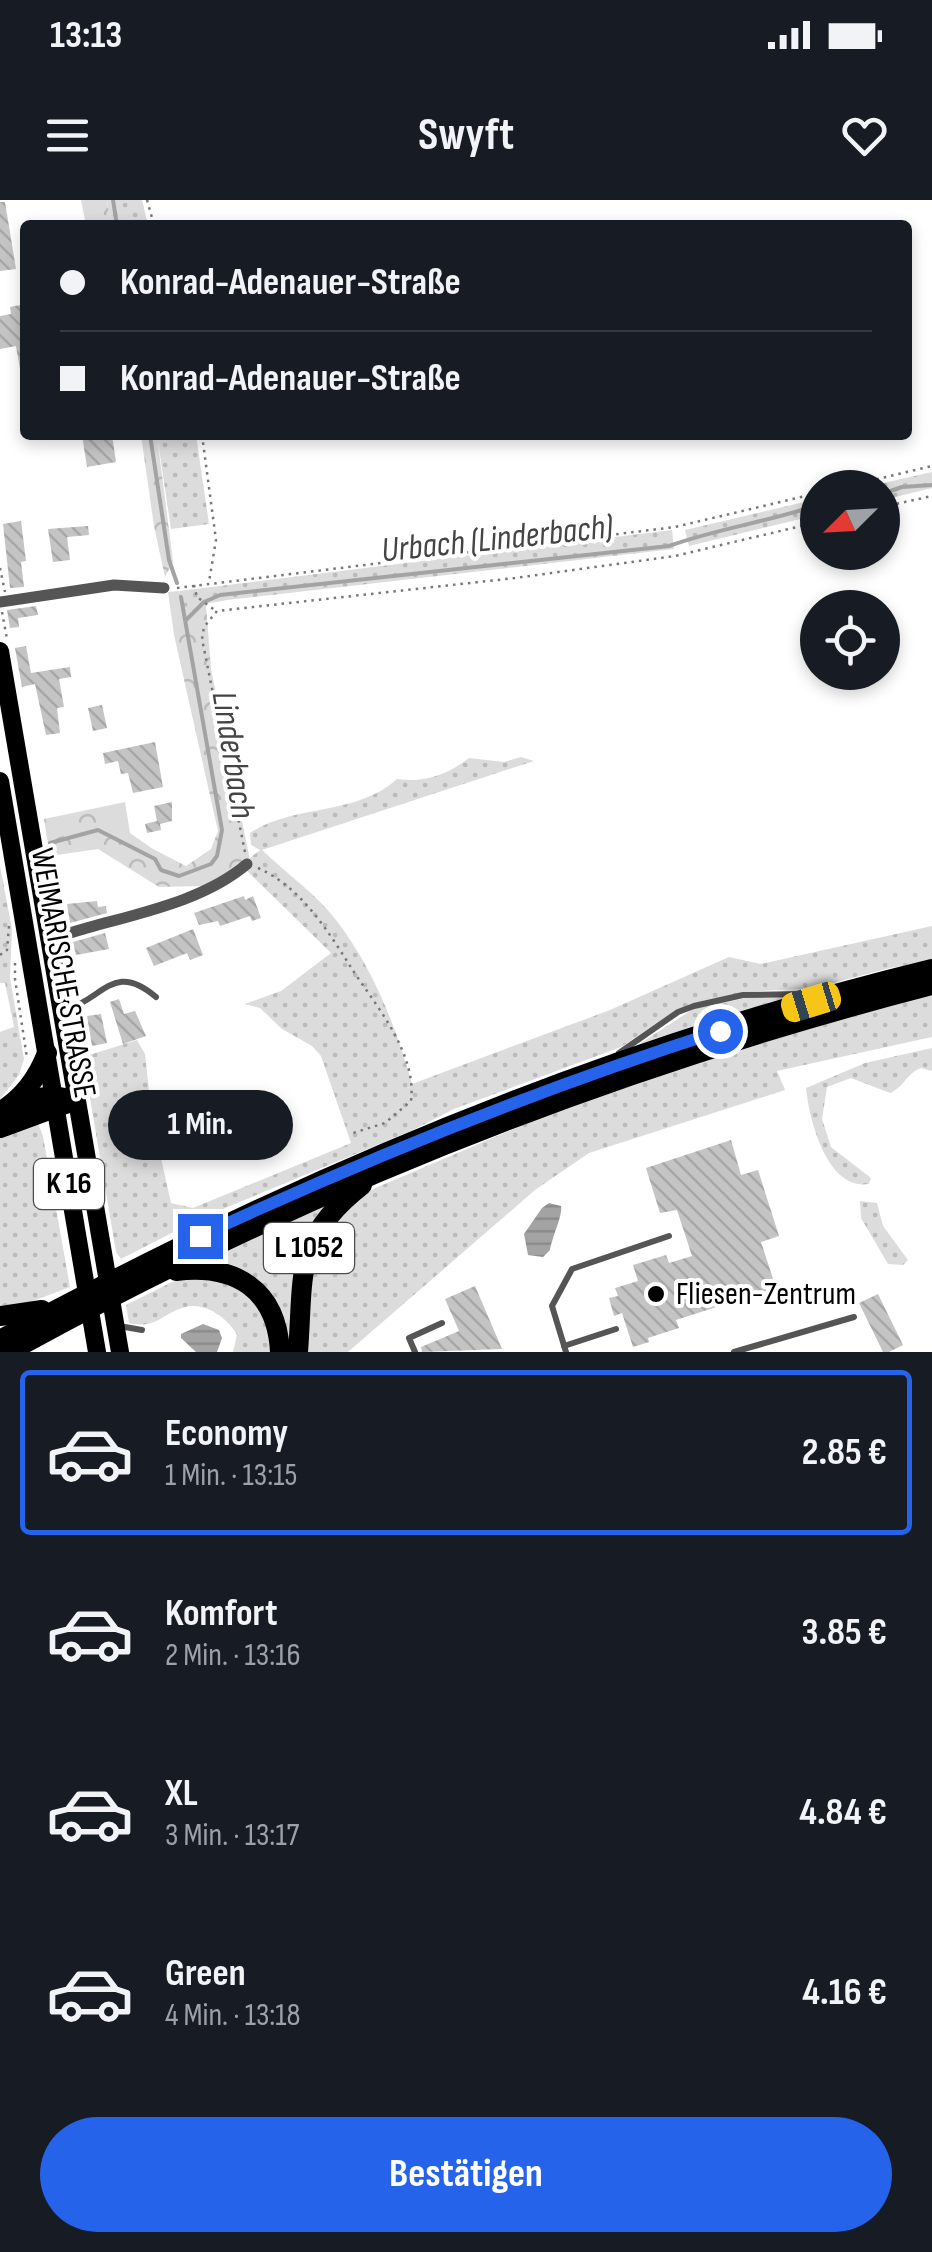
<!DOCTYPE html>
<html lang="de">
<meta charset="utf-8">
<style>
:root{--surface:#171b24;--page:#20242c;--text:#f1f3f6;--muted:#9ea1a6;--line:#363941;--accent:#2563eb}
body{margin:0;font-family:"Sofia Sans Condensed",sans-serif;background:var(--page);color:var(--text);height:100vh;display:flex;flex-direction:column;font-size:38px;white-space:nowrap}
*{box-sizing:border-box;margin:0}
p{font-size:32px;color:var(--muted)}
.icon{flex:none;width:55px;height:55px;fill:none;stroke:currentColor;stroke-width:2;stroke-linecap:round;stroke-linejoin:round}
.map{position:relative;height:1152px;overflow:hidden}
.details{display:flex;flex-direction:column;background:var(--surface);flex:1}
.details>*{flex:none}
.banner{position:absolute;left:20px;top:20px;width:892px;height:220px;border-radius:10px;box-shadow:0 5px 15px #0003;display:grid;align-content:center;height:220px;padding:0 40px;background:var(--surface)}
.needle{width:65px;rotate:246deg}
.tools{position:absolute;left:800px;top:270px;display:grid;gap:20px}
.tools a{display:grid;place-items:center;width:100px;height:100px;border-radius:50%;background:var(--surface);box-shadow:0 5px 15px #0003;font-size:50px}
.end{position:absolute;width:45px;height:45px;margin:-22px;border:12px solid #2563eb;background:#fff;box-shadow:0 0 0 5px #fff}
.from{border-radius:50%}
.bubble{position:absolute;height:70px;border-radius:35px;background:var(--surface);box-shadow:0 5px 15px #0003;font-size:32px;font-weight:700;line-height:70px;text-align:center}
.car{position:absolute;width:30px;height:60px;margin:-30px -15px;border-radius:12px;box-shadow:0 0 8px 2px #0007;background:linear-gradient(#f5c518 24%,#345 0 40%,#f5c518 0 76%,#345 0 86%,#f5c518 0)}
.banner b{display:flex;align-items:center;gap:35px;height:95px;font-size:38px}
.banner b+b{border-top:2px solid var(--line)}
.banner i{width:25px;height:25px;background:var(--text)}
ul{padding:18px 0 0;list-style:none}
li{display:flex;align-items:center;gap:30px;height:165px;margin:0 20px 15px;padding:0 20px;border:5px solid transparent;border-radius:10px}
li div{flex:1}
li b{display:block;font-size:38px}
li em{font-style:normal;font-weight:700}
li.selected{border-color:var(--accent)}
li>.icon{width:90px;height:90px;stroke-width:1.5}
.action{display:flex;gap:20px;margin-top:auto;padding:20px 40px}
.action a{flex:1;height:115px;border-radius:60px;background:var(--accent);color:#fff;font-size:40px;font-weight:700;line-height:115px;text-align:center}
.status{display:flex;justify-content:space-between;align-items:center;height:70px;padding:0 50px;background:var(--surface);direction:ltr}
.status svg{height:28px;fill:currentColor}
header{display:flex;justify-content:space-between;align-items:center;height:130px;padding:0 40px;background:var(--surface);font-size:45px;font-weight:700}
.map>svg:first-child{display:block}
.grass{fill:url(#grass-dots)}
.forest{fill:url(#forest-crowns)}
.water{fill:url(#water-rules)}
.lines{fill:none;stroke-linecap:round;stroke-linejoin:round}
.stream{stroke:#a3a3a3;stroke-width:4}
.building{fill:url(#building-back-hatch)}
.path{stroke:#777;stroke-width:2.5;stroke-dasharray:2.5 5;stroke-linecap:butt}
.lane{stroke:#555;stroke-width:6}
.street{stroke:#555;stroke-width:11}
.primary{stroke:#000;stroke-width:18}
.highway{stroke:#000;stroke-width:20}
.route{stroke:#2563eb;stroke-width:12}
.poi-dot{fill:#000;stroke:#fff;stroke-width:4}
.labels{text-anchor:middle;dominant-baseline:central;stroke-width:8;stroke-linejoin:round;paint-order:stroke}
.shield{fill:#fff;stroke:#4c4c4c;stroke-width:2.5}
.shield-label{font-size:30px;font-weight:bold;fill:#000}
.street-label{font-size:32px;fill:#000;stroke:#fff}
.poi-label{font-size:32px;fill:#000;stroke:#fff;text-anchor:start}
.water-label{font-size:35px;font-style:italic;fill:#444;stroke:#fff}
</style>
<div class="status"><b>13:13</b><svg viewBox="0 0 49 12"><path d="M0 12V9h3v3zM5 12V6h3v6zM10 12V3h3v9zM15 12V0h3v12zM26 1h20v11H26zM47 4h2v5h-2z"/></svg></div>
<header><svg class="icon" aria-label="menu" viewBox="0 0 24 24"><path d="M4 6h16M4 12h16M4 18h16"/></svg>Swyft<svg class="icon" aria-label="heart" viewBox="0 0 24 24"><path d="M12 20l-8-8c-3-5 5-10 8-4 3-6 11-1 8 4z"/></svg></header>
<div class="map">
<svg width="932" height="1152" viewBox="0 0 932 1152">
<defs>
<pattern id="grass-dots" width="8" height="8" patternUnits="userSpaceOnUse" patternTransform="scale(2.5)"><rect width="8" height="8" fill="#dcdcdc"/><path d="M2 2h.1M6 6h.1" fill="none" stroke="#bbb" stroke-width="1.8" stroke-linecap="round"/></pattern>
<pattern id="forest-crowns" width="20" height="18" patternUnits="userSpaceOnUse" patternTransform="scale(2.5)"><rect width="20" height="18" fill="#dcdcdc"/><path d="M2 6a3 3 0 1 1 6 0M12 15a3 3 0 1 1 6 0" fill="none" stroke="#bbb"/></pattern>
<pattern id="water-rules" width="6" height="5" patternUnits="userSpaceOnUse" patternTransform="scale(2.5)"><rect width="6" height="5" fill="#a3a3a3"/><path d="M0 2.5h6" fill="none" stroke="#8b8b8b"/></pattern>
<pattern id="building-back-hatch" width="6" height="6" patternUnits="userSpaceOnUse" patternTransform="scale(2.5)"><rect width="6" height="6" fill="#c4c4c4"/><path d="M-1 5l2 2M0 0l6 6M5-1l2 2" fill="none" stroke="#a7a7a7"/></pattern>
</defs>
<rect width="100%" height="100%" fill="#fff"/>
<!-- grass -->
<g class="grass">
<path d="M 107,0 L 142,0 L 148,25 L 111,25 Z"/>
<path d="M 157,235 L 196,235 L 209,324 L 171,329 Z"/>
<path d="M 932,272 L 932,288 L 883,300 L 882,288 L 866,287 Z"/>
<path d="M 817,299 L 817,315 L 689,346 L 685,330 Z"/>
<path d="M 672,330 L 674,349 L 227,400 L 182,408 L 179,391 Z"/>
<path d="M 521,557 L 534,561 L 262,650 C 286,673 316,694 336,720 C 373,768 396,826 412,884 L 610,810 L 729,757 L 761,764 L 932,726 L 932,761 L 890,768 L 814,788 L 745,792 L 676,810 L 621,847 L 454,909 L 411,931 L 201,1018 L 121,1059 L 116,1052 L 83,857 L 137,840 L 145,854 L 152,918 L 171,1003 L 193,1008 L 351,943 L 321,856 L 312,846 L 282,829 L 260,808 L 245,804 L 281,791 L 331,753 L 241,665 L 260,650 L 251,645 L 250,633 C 293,604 357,616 397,579 C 425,583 447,575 469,558 L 504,562 Z"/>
<path d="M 0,666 L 12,729 L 10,778 L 24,859 L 19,875 L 0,899 L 0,832 L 14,827 L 5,783 L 0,783 Z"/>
<path d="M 932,793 L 932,837 L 777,871 L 785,890 L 589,953 L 535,990 L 348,1152 L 304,1152 C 306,1082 307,1030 373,989 L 549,914 L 709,858 Z"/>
<path d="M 756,796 L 800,798 L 624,854 L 693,809 Z"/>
<path d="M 932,848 L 932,871 L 921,868 C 906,874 903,888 890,893 L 851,878 L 827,887 L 822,919 L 831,947 L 871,978 L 869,984 C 827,991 809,919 806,888 L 865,863 Z"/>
<path d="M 37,921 L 43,936 L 70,1087 L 28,1103 L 0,1106 L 0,935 Z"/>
<path d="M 341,995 L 329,1006 L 293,1152 L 285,1152 L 277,1110 L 199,1065 Z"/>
<path d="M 860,1001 L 877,1003 L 883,1026 L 908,1060 L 903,1065 L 888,1064 L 861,1018 Z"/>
<path d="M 190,1077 C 246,1085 263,1093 274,1152 L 233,1152 L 237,1135 C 227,1117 203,1100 182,1108 C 159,1116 156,1129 129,1123 L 126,1105 L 172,1082 Z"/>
</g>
<!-- forest -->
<g class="forest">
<path d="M 81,0 L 107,0 L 111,25 L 86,25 Z"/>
<path d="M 141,235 L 157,235 L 173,362 L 165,377 L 154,326 Z"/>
<path d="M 179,391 L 183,407 L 206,404 L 211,469 L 250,660 L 202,686 L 159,687 L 98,649 L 50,656 L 44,619 L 125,602 L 130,633 L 153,649 L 186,666 L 211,649 L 218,631 L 174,435 L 168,392 Z"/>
</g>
<!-- water -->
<g class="water">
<path d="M 549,1003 L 561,1006 C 563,1015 552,1037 550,1050 L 543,1057 L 528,1055 L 524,1034 L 542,1008 Z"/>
<path d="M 203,1124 L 219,1130 L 222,1138 L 217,1152 L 196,1152 L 181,1138 L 181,1134 Z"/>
</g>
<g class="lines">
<!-- stream -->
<g class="stream">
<path d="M 113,0 L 117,25"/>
<path d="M 150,235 L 169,360 L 177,383"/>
<path d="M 882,294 L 902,287 L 932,285"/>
<path d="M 186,420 L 204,402 L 220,395 L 669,346 C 719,328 768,322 818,305"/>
<path d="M 50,643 L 98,630 L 155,659 L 161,670 L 179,676 L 211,664 L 217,656 L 222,630 L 181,397"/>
</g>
</g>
<!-- building -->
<g class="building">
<path d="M 0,2 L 5,2 L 16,69 L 0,71 Z"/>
<path d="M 25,104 L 25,169 L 20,169 L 16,146 L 0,149 L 0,116 L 11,114 L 10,107 Z"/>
<path d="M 82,235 L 112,235 L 116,262 L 87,267 Z"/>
<path d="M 21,321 L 26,361 L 21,362 L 24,387 L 10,388 L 3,324 Z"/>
<path d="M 88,326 L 89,335 L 67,337 L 70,360 L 53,362 L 48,329 Z"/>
<path d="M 36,406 L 38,415 L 18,418 L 19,427 L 10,428 L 7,410 Z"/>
<path d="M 26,446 L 31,473 L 70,467 L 71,477 L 59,479 L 64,507 L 57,508 L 60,533 L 46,535 L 35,484 L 22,487 L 15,448 Z"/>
<path d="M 102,505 L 107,528 L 93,531 L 88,508 Z"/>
<path d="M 155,542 L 163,587 L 133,593 L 128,573 L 121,574 L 118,561 L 105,564 L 103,553 Z"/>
<path d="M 172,602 L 172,621 L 160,624 L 161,630 L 147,633 L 145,624 L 157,621 L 154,606 Z"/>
<path d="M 244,696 L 245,700 L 253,696 L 261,718 L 252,721 L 250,716 L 220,726 L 218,721 L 199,725 L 194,713 Z"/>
<path d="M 97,701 L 98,707 L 106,706 L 107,713 L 70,723 L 67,704 Z"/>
<path d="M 193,729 L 203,755 L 190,760 L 187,753 L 154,766 L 146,748 Z"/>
<path d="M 105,733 L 109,749 L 76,755 L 73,742 Z"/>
<path d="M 119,799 L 124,814 L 135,811 L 146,836 L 123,844 L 110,802 Z"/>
<path d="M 101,814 L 107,843 L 92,846 L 87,816 Z"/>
<path d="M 731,940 L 741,975 L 758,970 L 779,1036 L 761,1042 L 776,1088 L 676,1120 L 679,1128 L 648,1138 L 649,1142 L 633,1147 L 622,1113 L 614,1116 L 609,1098 L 618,1096 L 615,1088 L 638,1081 L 633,1065 L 666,1055 L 669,1063 L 692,1056 L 677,1010 L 660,1013 L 646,968 Z"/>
<path d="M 475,1086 L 502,1149 L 422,1152 L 421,1147 L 459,1131 L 445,1099 Z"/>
<path d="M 878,1094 L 903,1145 L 889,1152 L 883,1152 L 859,1103 Z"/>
</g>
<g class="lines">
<!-- path -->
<g class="path">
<path d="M 147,0 L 154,25"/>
<path d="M 202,235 L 216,340 L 209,382"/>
<path d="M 840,288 L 932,266"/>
<path d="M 882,307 L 932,296"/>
<path d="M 0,368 L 5,392"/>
<path d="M 194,385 L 197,397 L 216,411"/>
<path d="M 177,388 L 675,327 L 818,293"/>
<path d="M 2,412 L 7,439"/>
<path d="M 245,652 L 202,439 L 204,427 L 217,411 L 515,378 L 675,356 L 818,322"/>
<path d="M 258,668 C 301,687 328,731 352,769 C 376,806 417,853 411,901 L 385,923 L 353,933"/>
<path d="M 0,755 L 7,750 L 9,726"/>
<path d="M 15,763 L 15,779 L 27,858"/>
</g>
<!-- lane -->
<g class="lane">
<path d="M 66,810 C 104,798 114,761 156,797"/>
<path d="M 619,853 L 678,812 L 694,806 L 743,795 L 801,794"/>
<path d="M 119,1126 L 142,1130"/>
<path d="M 564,1146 L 616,1129"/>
<path d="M 415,1152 L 409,1138 L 442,1123"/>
<path d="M 566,1152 L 552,1106 L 572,1069 L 669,1036"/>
<path d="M 734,1152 L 854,1117"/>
</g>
<!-- street -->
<g class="street">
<path d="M 0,402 L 114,385 L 164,388"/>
<path d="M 48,736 L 70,733 C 128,715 200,704 247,664"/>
</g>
<!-- primary -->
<g class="primary">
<path d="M 0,451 L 120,1152"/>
<path d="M 0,581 L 97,1152"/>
</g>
<!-- highway -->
<g class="highway">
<path d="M 16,901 L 54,896 L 76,900"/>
<path d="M 0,912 C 23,897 37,879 47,853"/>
<path d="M 0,928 L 76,900"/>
<path d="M 176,1071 C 235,1064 277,1089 280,1152"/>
<path d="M 0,1116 L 42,1110"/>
<path d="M 0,1140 C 294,980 607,848 932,769"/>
<path d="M 9,1152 C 300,991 610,868 932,785"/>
<path d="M 298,1152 C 304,1075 293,1039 362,985"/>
</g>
</g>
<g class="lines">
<!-- route -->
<path class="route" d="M 200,1036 C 370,957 542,888 720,831"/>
</g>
<!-- markers -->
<circle class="poi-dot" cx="656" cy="1094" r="10"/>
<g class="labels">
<!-- shield labels -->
<g class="shield">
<rect x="34" y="959" width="70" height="50" rx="8"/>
<rect x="264" y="1023" width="90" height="50" rx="8"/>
</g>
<g class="shield-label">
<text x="69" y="984">K 16</text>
<text x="309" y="1048">L 1052</text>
</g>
<!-- street labels -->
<g class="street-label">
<text transform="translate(63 773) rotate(80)">WEIMARISCHE STRASSE</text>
</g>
<!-- poi labels -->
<g class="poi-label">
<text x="676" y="1094">Fliesen-Zentrum</text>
</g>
<!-- water labels -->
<g class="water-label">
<text transform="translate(497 339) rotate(-6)">Urbach (Linderbach)</text>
<text transform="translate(233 555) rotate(81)">Linderbach</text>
</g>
</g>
</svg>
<div class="tools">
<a><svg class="needle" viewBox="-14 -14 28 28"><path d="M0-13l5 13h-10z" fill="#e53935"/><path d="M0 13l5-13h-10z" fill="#9ea1a6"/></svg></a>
<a><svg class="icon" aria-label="locate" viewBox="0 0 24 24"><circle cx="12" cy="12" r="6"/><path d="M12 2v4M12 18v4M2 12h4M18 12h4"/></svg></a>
</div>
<i class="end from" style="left:720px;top:831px"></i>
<i class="end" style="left:200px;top:1036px"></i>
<div class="bubble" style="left:108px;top:890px;width:185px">1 Min.</div>
<i class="car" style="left:811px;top:802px;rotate:253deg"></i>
<div class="banner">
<b><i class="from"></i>Konrad-Adenauer-Straße</b>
<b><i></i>Konrad-Adenauer-Straße</b>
</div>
</div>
<section class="details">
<ul>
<li class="selected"><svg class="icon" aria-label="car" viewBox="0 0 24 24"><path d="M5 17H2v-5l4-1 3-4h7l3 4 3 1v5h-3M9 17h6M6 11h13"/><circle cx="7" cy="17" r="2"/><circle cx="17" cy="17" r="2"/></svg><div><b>Economy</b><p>1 Min. · 13:15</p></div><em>2.85 €</em></li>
<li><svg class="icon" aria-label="car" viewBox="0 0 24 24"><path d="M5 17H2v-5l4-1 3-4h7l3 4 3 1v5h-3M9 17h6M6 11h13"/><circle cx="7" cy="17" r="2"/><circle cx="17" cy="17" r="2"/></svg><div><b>Komfort</b><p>2 Min. · 13:16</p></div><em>3.85 €</em></li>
<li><svg class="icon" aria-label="car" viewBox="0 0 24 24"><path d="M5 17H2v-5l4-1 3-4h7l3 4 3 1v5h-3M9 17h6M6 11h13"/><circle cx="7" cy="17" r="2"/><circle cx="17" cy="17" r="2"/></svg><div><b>XL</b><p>3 Min. · 13:17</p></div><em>4.84 €</em></li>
<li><svg class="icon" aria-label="car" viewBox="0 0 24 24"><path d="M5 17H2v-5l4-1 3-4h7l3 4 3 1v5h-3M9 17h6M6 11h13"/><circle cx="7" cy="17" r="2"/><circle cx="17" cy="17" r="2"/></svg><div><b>Green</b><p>4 Min. · 13:18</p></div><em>4.16 €</em></li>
</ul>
<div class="action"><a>Bestätigen</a></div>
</section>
